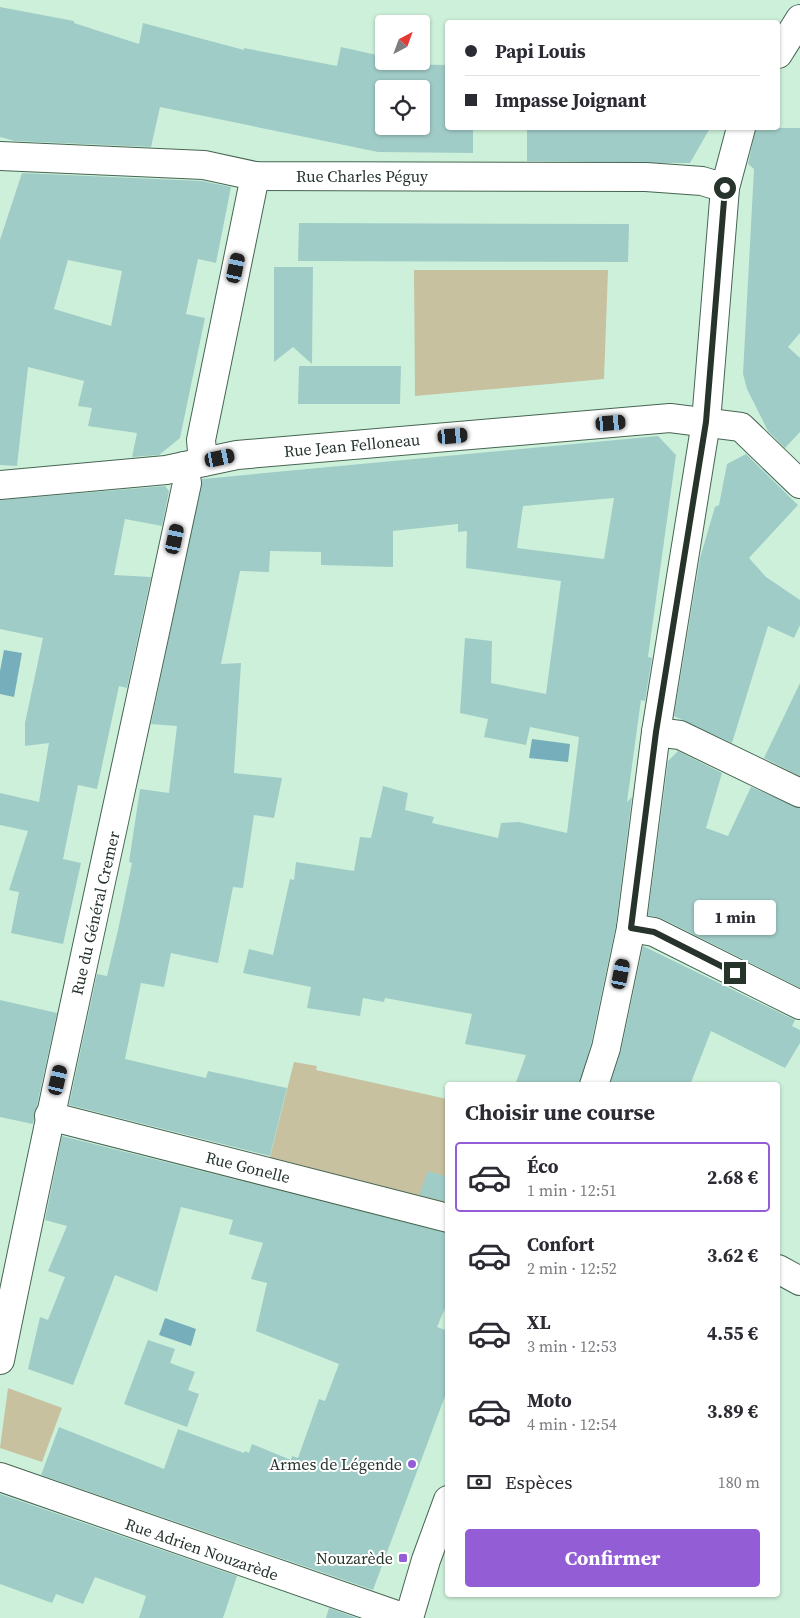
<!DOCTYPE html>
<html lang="fr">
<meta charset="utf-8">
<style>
:root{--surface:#fff;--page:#f7f7f7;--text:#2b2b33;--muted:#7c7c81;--line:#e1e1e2;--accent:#935dd5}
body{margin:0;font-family:"Source Serif 4",serif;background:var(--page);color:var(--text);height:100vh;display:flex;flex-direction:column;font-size:19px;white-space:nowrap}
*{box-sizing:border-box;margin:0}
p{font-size:16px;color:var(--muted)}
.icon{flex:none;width:28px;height:28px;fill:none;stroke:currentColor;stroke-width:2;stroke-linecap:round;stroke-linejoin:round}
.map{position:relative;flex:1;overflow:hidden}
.details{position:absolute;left:445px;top:1082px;width:335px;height:515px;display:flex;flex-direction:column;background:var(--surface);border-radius:5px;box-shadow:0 1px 4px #0004}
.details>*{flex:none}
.top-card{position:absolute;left:445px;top:20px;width:335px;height:110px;border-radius:5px;box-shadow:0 1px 4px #0004;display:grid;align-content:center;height:110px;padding:0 20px;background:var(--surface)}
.needle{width:32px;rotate:41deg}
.fabs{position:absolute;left:375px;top:15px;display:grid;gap:10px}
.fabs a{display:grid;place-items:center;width:55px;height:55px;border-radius:5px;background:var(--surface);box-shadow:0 1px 4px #0004;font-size:25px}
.end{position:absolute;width:22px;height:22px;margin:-11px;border:6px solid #26342c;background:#fff;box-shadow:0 0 0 2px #fff}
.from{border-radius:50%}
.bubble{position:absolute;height:35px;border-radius:5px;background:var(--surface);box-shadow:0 1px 4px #0004;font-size:16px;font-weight:700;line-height:35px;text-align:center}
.car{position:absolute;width:15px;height:30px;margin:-15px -8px;border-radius:6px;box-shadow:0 0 4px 1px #0007;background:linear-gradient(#222 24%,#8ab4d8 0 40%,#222 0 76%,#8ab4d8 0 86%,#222 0)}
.top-card b{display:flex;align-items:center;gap:18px;height:48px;font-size:19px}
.top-card b+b{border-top:1px solid var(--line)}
.top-card i{width:12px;height:12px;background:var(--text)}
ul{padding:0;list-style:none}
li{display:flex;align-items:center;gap:15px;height:70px;margin:0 10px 8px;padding:0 10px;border:2px solid transparent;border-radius:5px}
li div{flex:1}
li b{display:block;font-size:19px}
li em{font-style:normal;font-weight:700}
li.active{border-color:var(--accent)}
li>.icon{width:45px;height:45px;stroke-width:1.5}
h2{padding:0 20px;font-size:22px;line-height:60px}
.pay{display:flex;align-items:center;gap:12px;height:55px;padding:0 20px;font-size:19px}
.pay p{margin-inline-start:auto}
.button{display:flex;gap:10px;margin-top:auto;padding:10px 20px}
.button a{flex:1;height:58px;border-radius:5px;background:var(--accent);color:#fff;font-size:20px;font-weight:700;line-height:58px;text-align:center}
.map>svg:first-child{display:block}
.green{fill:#c7c1a0}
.water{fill:#77aebb}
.building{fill:#a0ccc7;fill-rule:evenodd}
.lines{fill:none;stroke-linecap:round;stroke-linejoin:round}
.minor-casing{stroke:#466552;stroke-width:30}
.minor{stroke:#fff;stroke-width:28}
.route{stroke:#26342c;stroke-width:6}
.poi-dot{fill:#935dd5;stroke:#fff;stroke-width:2}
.labels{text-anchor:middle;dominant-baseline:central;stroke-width:4;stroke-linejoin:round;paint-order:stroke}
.street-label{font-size:16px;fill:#26342c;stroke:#fff}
.poi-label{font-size:16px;fill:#26342c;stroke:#fff;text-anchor:end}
</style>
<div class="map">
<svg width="800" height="1618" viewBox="0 0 800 1618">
<rect width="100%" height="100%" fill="#cdf0da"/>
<!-- green -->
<g class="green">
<path d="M 414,270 L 608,270 L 604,379 L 415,396 Z"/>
<path d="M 294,1062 L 317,1066 L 316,1070 L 447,1099 L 447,1206 L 269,1161 Z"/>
<path d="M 8,1388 L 62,1408 L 42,1462 L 0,1448 Z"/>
</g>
<!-- water -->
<g class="water">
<path d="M 4,650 L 22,653 L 14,697 L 0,694 L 0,671 Z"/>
<path d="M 532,739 L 570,744 L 568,762 L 529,758 Z"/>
<path d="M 165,1318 L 196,1329 L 191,1346 L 159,1335 Z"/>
</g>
<!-- building -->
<g class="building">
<path d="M 0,7 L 74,21 L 74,23 L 139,44 L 143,23 L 244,50 L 244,48 L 337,66 L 341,47 L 381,56 L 379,64 L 448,65 L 448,128 L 473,128 L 473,153 L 378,152 L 160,107 L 151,147 L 15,141 L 0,137 ZM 384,89 L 421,89 L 421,126 L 384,126 Z"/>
<path d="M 527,128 L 710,128 L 690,163 L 666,163 L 527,161 Z"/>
<path d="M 756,128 L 800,128 L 800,333 L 788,347 L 800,358 L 800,432 L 785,448 L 768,431 L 747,389 L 743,374 L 754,169 L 748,164 Z"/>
<path d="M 22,173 L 202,181 L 231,187 L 216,263 L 198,259 L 186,314 L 205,318 L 180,438 L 159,455 L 132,457 L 137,433 L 88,426 L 92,408 L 78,406 L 84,381 L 28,367 L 17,466 L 0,465 L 0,240 ZM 68,260 L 122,271 L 111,326 L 54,309 Z"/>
<path d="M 299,223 L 629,224 L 628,262 L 298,261 Z"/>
<path d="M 274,267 L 313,267 L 312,364 L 293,347 L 274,362 Z"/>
<path d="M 299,366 L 401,366 L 400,404 L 298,404 Z"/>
<path d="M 658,436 L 676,455 L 648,657 L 652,658 L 645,701 L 641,700 L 627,802 L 632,797 L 616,925 L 591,1044 L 579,1085 L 515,1085 L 526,1055 L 465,1044 L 472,1014 L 385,998 L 384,1002 L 363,998 L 360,1016 L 307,1008 L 311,987 L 243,973 L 249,949 L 273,955 L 290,879 L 294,880 L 296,862 L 354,871 L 360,837 L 371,838 L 383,786 L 408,793 L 405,810 L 434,817 L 432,823 L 498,838 L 501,823 L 519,822 L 567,833 L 579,737 L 530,727 L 526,745 L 484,737 L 488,719 L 460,713 L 465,638 L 492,641 L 491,683 L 546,694 L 561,581 L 466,568 L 467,531 L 458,532 L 458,524 L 393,531 L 393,567 L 321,565 L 321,552 L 270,551 L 269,572 L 240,571 L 221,664 L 241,663 L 234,773 L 282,778 L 274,818 L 254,815 L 243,888 L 233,887 L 218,963 L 171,953 L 164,987 L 141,983 L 125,1059 L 206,1078 L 208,1071 L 287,1088 L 270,1156 L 69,1105 L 97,974 L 107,976 L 118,930 L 132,863 L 129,862 L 140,789 L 169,793 L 177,726 L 151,724 L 202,479 ZM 614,498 L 604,559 L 517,548 L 523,506 Z"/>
<path d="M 746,454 L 798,505 L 749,558 L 766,577 L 800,600 L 800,625 L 794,638 L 768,626 L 732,743 L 674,716 L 700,558 L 715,507 L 719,505 L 727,464 Z"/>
<path d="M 165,486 L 169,491 L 162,526 L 125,519 L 114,575 L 151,577 L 127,688 L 119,686 L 97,789 L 78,785 L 63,859 L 81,863 L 63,944 L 11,933 L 19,892 L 9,890 L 28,831 L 0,825 L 0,793 L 39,802 L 49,743 L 25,746 L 25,723 L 43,638 L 0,629 L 0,500 Z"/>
<path d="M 800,683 L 800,776 L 764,758 Z"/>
<path d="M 678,751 L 722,773 L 706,828 L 728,836 L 751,787 L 800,808 L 800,988 L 661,918 L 648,915 L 668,761 Z"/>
<path d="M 643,946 L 795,1020 L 792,1026 L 800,1030 L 800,1043 L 785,1068 L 711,1031 L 690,1085 L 610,1085 L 621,1051 Z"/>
<path d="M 0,1000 L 57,1013 L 33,1124 L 0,1117 Z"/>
<path d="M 62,1136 L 448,1233 L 448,1301 L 437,1327 L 448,1331 L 448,1388 L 373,1590 L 41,1475 L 59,1427 L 164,1469 L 178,1429 L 244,1453 L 245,1451 L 249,1453 L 252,1444 L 291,1460 L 292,1456 L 298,1458 L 319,1399 L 325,1401 L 339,1364 L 256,1331 L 267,1283 L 251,1279 L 263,1243 L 229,1234 L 233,1220 L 181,1207 L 157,1292 L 115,1275 L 73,1385 L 28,1369 L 40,1317 L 48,1320 L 65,1277 L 48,1271 L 67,1226 L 45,1220 Z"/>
<path d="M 428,1171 L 448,1177 L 448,1202 L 419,1195 Z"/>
<path d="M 148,1340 L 175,1349 L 170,1363 L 195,1372 L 188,1390 L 199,1394 L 187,1427 L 124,1404 Z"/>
<path d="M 0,1494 L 237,1576 L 223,1618 L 139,1618 L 146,1596 L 95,1577 L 83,1604 L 56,1594 L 52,1603 L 0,1584 Z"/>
<path d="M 329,1608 L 357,1618 L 326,1618 Z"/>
</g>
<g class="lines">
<defs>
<g id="minor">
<path d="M 778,54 L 800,19"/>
<path d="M 0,156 L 204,165 L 255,176 L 646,177 L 702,181 L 725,188"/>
<path d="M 203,462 L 201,440 L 255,176"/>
<path d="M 0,485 L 166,470 L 237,455 L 670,418 L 741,427 L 800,484"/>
<path d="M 656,732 L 680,735 L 800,793"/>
<path d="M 631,928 L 654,932 L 800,1005"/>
<path d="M 594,1085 L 606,1048 L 631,928 L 656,732 L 706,422 L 725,188 L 741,128"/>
<path d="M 49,1116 L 448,1218"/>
<path d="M 778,1269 L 800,1281"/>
<path d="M 0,1360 C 59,1067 125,775 187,483 L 184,466"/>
<path d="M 0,1477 L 405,1618"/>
<path d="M 409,1618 L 426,1560 L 448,1500"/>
</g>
</defs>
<!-- minor casing -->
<use href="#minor" class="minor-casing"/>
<!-- minor -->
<use href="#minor" class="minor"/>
</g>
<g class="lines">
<!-- route -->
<path class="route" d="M 725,188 L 706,422 L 656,732 L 631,928 L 654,932 L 735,973"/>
</g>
<!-- markers -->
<g class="poi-dot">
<circle cx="412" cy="1464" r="5"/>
<rect x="398" y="1553" width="10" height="10" rx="2.5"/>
</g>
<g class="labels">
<!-- street labels -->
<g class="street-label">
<text x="362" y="176">Rue Charles Péguy</text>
<text transform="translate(352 445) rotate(-5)">Rue Jean Felloneau</text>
<text transform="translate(95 913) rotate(-77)">Rue du Général Cremer</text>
<text transform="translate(248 1167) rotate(14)">Rue Gonelle</text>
<text transform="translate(202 1549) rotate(19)">Rue Adrien Nouzarède</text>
</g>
<!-- poi labels -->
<g class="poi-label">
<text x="402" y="1464">Armes de Légende</text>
<text x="393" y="1558">Nouzarède</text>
</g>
</g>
</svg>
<div class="fabs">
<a><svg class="needle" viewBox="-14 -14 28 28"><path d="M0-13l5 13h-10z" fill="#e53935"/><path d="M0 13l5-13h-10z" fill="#7c7c81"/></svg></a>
<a><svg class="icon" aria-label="locate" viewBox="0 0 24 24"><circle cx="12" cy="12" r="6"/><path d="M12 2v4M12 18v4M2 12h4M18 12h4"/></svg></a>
</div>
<i class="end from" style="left:725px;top:188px"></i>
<i class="end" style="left:735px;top:973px"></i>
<div class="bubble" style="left:694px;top:900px;width:82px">1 min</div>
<i class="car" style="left:236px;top:268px;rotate:12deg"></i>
<i class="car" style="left:611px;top:423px;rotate:85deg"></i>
<i class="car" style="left:453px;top:436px;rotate:85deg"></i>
<i class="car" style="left:220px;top:458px;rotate:78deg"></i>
<i class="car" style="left:175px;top:539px;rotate:12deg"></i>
<i class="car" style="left:621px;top:974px;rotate:11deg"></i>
<i class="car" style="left:58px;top:1080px;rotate:13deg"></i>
<div class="top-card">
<b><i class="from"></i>Papi Louis</b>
<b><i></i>Impasse Joignant</b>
</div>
<section class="details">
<h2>Choisir une course</h2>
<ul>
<li class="active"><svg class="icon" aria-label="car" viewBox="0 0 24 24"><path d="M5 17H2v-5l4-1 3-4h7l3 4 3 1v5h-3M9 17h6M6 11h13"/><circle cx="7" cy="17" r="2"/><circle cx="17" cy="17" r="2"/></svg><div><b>Éco</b><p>1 min · 12:51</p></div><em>2.68 €</em></li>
<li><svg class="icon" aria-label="car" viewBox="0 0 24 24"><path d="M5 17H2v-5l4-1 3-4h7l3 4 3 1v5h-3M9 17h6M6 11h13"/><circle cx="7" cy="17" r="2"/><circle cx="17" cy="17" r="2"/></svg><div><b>Confort</b><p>2 min · 12:52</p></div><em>3.62 €</em></li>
<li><svg class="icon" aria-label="car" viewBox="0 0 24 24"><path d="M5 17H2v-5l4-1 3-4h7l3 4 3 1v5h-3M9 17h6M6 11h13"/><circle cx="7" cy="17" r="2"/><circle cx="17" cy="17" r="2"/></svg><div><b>XL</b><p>3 min · 12:53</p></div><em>4.55 €</em></li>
<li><svg class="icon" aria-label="car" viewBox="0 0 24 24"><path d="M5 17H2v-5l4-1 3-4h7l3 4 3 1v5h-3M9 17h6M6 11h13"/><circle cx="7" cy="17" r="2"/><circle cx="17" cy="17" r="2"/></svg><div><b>Moto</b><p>4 min · 12:54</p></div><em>3.89 €</em></li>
</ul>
<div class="pay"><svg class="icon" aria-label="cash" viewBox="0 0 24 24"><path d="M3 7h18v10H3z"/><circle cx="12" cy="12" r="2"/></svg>Espèces<p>180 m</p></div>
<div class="button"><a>Confirmer</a></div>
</section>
</div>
